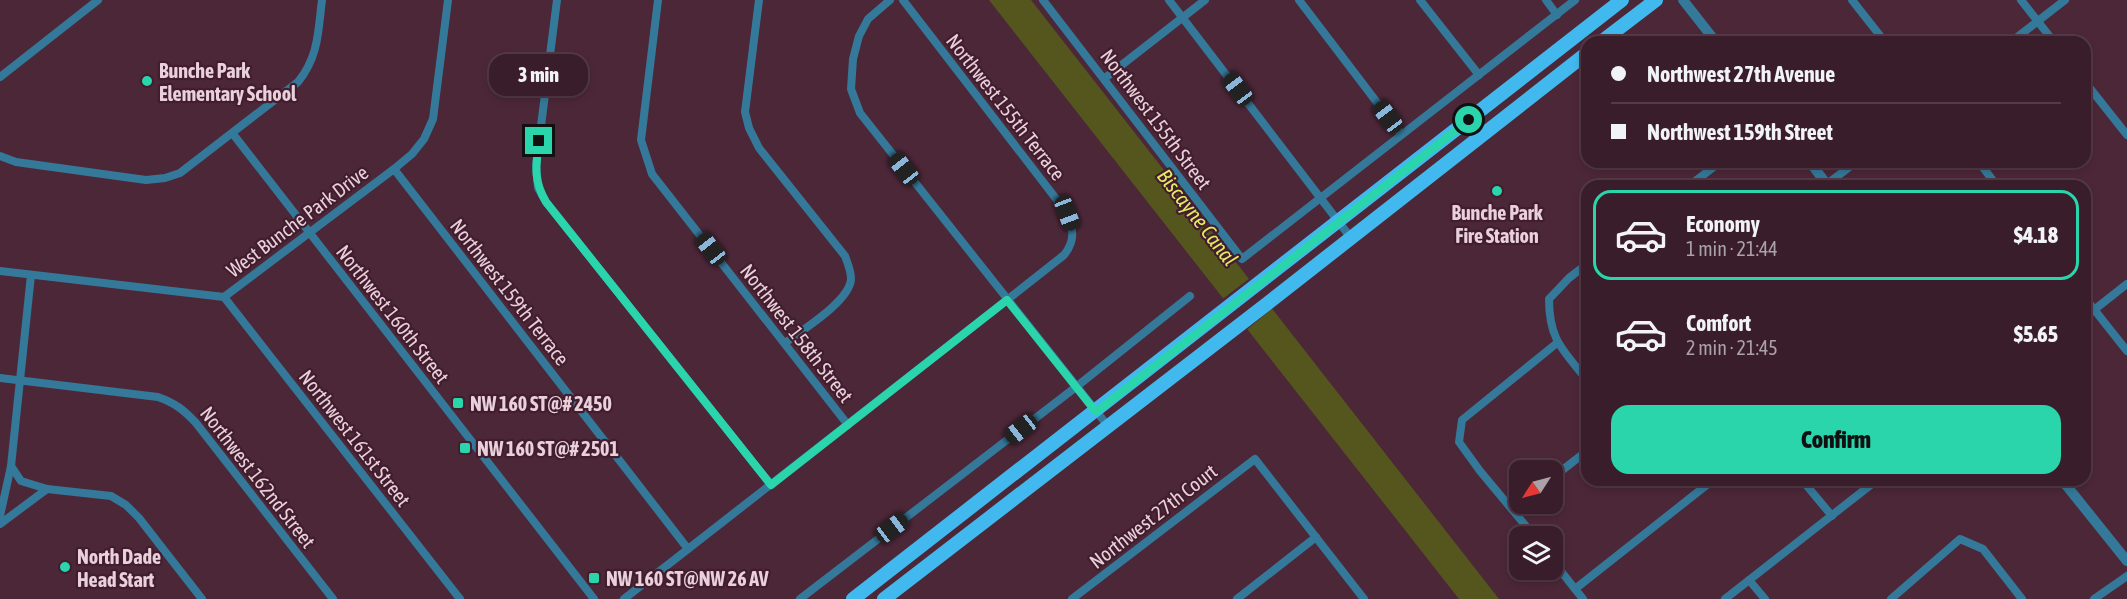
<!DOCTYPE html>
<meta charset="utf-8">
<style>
:root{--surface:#391d2a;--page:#442a36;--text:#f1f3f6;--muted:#aba2a8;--line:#533b47;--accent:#2ad5ac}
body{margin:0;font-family:"Asap Condensed",sans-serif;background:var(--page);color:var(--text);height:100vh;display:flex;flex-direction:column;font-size:22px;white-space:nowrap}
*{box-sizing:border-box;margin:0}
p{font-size:20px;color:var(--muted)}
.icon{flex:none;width:33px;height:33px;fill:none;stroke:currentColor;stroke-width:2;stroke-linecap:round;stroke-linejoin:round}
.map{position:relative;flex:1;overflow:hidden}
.sheet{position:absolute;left:1581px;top:180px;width:510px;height:306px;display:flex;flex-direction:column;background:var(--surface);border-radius:18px;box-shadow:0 3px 9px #0003,0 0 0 2px var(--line)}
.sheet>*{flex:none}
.hud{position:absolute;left:1581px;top:36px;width:510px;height:132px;border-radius:18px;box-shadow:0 3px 9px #0003,0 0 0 2px var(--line);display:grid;align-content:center;height:132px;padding:0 30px;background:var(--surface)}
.needle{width:39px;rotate:234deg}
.controls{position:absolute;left:1509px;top:460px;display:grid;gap:12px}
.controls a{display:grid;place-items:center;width:54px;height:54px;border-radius:12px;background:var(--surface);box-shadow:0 3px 9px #0003,0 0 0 2px var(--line);font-size:30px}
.end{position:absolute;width:27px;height:27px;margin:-14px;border:8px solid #2ad5ac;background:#111;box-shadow:0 0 0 3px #111}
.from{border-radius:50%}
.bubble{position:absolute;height:42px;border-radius:18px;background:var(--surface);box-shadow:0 3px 9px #0003,0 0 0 2px var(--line);font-size:20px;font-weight:800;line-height:42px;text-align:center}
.car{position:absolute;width:18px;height:36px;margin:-18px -9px;border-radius:8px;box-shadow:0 0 4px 2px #0007;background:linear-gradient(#222 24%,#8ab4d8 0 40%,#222 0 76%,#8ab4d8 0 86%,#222 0)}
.hud b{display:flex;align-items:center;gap:21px;height:57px;font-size:22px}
.hud b+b{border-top:2px solid var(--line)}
.hud i{width:15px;height:15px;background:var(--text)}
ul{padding:10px 0 0;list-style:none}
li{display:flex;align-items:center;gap:18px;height:90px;margin:0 12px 9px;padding:0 18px;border:3px solid transparent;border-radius:18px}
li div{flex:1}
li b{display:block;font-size:22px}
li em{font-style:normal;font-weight:800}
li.current{border-color:var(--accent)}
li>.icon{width:54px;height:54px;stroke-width:1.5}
.action{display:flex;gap:12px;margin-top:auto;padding:12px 30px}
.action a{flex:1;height:69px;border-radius:18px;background:var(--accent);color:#111;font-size:24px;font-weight:800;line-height:69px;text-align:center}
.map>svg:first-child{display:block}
.water{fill:#54561e}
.pier{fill:#4c2738}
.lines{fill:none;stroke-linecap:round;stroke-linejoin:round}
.minor{stroke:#35799a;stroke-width:8}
.tertiary{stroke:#35799a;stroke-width:10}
.primary{stroke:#42b9ee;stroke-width:14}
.route{stroke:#2ad5ac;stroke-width:8}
.poi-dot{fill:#2ad5ac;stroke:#411d2e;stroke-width:2}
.labels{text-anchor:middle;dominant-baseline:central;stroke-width:4.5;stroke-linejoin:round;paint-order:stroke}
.poi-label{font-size:20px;font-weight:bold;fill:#e9d0da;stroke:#411d2e;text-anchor:start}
.street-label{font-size:20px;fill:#e9d0da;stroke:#411d2e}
.water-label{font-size:21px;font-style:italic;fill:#e4eb61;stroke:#411d2e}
</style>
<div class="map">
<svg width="2127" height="599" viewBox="0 0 2127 599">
<rect width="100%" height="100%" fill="#4c2738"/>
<!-- water -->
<path class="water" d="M 989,0 L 1031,0 L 1499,599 L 1459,599 Z"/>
<!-- pier -->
<path class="pier" d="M 1250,278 L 1273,308 L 1244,332 L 1220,301 Z"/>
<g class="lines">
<!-- minor -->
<g class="minor">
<path d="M 557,0 L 536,165 L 538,188 L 546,202 L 771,485"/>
<path d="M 658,0 L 641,140 L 652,174 L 848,425"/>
<path d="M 759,0 L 745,112 L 749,128 L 759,148 L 845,256 C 848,264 851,271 851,279 C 850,301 802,330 785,343"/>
<path d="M 890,0 L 868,19 L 859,36 L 853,59 L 851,89 L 860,113 L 1108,426"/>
<path d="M 1043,0 L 1242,259 L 1575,0"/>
<path d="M 1169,0 L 1351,238"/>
<path d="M 1299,0 L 1401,134"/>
<path d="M 1420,0 L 1479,75"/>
<path d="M 1546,0 L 1557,15"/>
<path d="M 1852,0 L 1885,42"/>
<path d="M 2021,0 L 2054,42"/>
<path d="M 2011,42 L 2065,0"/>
<path d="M 0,77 L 98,0"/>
<path d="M 1105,78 L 1205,0"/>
<path d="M 2085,82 L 2127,135"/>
<path d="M 233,134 L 594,599"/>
<path d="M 0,156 L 16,162 L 146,180 L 165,178 L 180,173 L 298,82 C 319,56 318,31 322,0"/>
<path d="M 1979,162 L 1997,186"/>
<path d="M 394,169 L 688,549"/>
<path d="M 1827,184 L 1856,162"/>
<path d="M 1689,186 L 1720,162"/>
<path d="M 1587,264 L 1569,278 L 1549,299 C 1549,340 1563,350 1587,380"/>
<path d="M 0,271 L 224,297 L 394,169 L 412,154 L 424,139 L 433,119 L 448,0"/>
<path d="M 224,297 L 460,599"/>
<path d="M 2085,298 L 2127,351"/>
<path d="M 2085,317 L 2127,284"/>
<path d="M 0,378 L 158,397 C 175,403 184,410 196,423 L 333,599"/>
<path d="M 11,466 L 21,481 L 47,489 L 111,496 L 126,505 L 139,518 L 202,599"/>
<path d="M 1552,478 L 1587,451"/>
<path d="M 1802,480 L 1832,516"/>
<path d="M 0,516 L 11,466 L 31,275"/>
<path d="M 0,524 L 47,489"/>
<path d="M 1535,537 L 1480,471 L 1459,442 L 1462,420 L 1557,343"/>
<path d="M 1552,560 L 1583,599"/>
<path d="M 1749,580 L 1765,599"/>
<path d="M 1575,589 L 1713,480"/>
<path d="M 624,599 L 1007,300 L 1064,255 C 1076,240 1073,229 1067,213 L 903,0"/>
<path d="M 800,599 L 1076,387 L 1190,296"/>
<path d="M 1072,599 L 1255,459 L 1364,599"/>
<path d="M 1237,599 L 1316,537"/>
<path d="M 1725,599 L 1877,480"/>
<path d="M 1891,599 L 1960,539 L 1983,549 L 2022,599"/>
<path d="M 2094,599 L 2127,576"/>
</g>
<!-- tertiary -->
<g class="tertiary">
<path d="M 1683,0 L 1716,42"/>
<path d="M 1810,162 L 1828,186"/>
<path d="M 2062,480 L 2127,561"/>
</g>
<!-- primary -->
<g class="primary">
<path d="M 1601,42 L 1656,0"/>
<path d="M 853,599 L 1622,0"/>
<path d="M 884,599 L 1268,303 L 1587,53"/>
</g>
</g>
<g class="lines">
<!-- route -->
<path class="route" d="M 539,141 C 536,166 533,180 546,202 L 771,485 L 1007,300 L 1096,412 L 1469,120"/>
</g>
<!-- markers -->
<g class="poi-dot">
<circle cx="147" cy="81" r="6"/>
<circle cx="1497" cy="191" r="6"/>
<rect x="452" y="397" width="12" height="12" rx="3"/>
<rect x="459" y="442" width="12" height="12" rx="3"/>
<circle cx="65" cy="567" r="6"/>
<rect x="588" y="572" width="12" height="12" rx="3"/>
</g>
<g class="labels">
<!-- poi labels -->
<g class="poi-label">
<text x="159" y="70">Bunche Park<tspan x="159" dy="23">Elementary School</tspan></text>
<text x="1497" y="212" text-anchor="middle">Bunche Park<tspan x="1497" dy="23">Fire Station</tspan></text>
<text x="470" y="403">NW 160 ST@# 2450</text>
<text x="477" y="448">NW 160 ST@# 2501</text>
<text x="77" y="556">North Dade<tspan x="77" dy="23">Head Start</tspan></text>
<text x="606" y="578">NW 160 ST@NW 26 AV</text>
</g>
<!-- street labels -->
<g class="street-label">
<text transform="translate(1006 107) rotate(52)">Northwest 155th Terrace</text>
<text transform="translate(1156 119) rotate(53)">Northwest 155th Street</text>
<text transform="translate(297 221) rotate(-37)">West Bunche Park Drive</text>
<text transform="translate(510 292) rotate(52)">Northwest 159th Terrace</text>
<text transform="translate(393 314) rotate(52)">Northwest 160th Street</text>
<text transform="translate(797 333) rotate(52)">Northwest 158th Street</text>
<text transform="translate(355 438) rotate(52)">Northwest 161st Street</text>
<text transform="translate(258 477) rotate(52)">Northwest 162nd Street</text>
<text transform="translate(1153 516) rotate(-38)">Northwest 27th Court</text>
</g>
<!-- water labels -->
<g class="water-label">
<text transform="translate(1198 217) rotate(52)">Biscayne Canal</text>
</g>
</g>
</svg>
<div class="controls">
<a><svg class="needle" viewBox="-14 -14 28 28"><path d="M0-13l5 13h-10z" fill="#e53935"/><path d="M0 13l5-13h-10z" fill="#aba2a8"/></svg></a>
<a><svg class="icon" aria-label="layers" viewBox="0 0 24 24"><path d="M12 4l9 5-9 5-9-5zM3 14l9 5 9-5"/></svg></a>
</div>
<i class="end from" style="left:1469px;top:120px"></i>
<i class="end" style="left:539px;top:141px"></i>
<div class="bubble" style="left:489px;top:54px;width:99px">3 min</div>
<i class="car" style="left:1238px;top:89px;rotate:323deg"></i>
<i class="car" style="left:1388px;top:117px;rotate:323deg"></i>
<i class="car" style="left:904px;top:169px;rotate:322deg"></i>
<i class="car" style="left:1067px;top:213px;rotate:159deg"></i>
<i class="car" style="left:711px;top:249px;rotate:322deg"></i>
<i class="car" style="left:1021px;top:429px;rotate:232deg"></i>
<i class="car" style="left:892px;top:528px;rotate:53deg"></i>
<div class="hud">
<b><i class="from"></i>Northwest 27th Avenue</b>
<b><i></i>Northwest 159th Street</b>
</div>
<section class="sheet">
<ul>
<li class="current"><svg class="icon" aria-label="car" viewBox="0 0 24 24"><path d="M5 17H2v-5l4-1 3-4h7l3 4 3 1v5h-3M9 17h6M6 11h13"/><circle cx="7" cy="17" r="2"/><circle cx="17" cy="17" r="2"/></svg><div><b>Economy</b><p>1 min · 21:44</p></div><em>$4.18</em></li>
<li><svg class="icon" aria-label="car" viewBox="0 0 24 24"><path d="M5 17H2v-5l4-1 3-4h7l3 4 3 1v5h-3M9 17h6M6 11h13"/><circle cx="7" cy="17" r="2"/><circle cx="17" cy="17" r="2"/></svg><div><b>Comfort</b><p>2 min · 21:45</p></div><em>$5.65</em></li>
</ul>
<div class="action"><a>Confirm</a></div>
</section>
</div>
